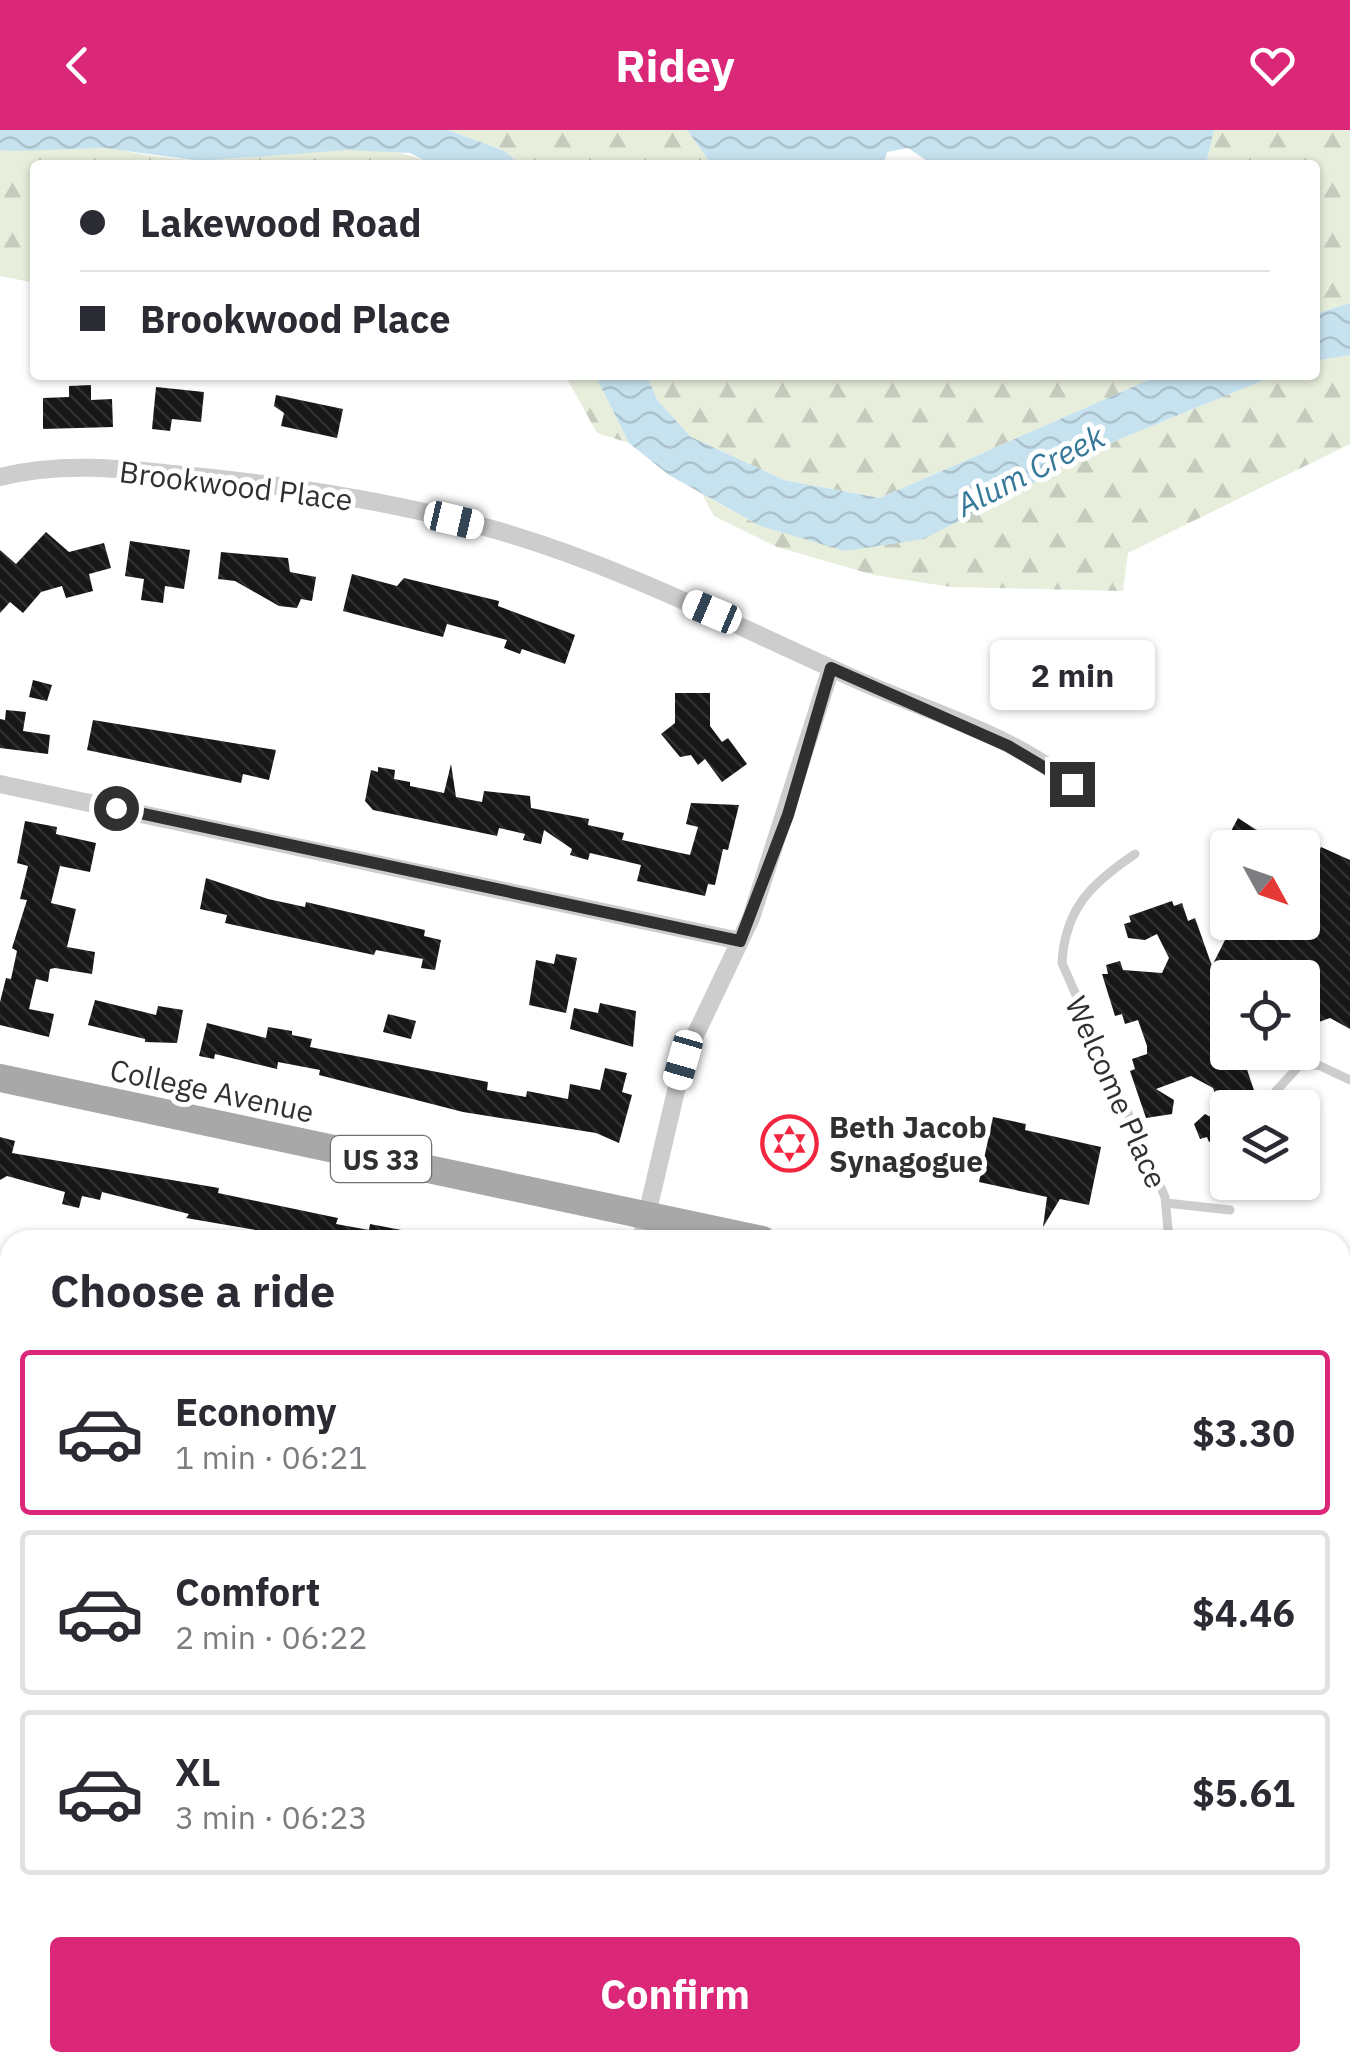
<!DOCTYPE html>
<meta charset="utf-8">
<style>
:root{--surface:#fff;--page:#f2f2f3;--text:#2b2b33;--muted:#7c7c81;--line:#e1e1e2;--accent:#db2777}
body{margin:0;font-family:"IBM Plex Sans",sans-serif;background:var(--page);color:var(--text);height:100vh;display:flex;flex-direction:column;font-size:38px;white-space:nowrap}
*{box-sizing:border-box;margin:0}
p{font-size:32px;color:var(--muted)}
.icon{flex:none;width:55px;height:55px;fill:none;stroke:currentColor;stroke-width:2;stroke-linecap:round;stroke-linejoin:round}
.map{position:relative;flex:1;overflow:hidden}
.details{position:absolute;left:0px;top:1100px;width:1350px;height:842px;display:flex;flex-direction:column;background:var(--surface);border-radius:30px 30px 0 0;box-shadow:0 2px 8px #0004}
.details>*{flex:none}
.banner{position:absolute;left:30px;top:30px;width:1290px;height:220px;border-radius:10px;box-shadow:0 2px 8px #0004;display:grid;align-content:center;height:220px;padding:0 50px;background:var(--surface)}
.needle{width:65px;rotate:130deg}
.fabs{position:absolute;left:1210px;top:700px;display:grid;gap:20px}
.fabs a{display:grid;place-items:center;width:110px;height:110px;border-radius:10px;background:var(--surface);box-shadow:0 2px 8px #0004;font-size:50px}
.end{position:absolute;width:45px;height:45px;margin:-22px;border:12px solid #303030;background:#fff;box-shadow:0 0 0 5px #fff}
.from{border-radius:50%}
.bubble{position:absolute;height:70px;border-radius:10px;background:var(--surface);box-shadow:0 2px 8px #0004;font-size:32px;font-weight:700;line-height:70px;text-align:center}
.car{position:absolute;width:30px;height:60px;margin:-30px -15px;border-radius:12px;box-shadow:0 0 8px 2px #0007;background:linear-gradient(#fff 24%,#345 0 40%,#fff 0 76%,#345 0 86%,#fff 0)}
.banner b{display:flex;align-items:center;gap:35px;height:95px;font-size:38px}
.banner b+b{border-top:2px solid var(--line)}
.banner i{width:25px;height:25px;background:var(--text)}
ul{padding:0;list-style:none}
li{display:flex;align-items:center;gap:30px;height:165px;margin:0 20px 15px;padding:0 30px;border:5px solid var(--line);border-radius:10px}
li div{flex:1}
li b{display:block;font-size:38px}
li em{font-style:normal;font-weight:700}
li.selected{border-color:var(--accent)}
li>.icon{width:90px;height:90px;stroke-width:1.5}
h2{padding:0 50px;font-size:45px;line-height:120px}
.primary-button{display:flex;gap:20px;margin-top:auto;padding:20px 50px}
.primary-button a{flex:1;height:115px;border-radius:10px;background:var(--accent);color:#fff;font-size:40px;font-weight:700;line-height:115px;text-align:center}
header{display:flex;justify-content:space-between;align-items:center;height:130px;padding:0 50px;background:var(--accent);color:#fff;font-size:45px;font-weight:700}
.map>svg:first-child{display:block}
.forest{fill:url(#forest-firs)}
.water{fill:url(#water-waves)}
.building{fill:url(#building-back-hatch)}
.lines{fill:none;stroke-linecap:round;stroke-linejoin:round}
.lane{stroke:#cdcdcd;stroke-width:9}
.street{stroke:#cdcdcd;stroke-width:18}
.primary{stroke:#a8a8a8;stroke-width:28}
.route{stroke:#303030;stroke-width:12}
.labels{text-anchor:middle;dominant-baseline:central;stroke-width:10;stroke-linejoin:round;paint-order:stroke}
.shield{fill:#fff;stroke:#6e6e6e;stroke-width:2.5}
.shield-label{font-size:28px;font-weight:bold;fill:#303030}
.street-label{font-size:30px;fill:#303030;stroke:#fff}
.poi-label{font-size:30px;font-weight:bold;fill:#303030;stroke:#fff;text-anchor:start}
.water-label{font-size:32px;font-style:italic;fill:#367899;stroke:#fff}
</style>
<header><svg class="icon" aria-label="back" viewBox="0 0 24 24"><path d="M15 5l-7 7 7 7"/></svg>Ridey<svg class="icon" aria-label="heart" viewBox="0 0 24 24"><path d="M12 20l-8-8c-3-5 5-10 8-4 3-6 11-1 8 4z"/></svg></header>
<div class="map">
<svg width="1350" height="1941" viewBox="0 0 1350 1941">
<defs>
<pattern id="forest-firs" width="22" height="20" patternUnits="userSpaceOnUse" patternTransform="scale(2.5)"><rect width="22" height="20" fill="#e7eedc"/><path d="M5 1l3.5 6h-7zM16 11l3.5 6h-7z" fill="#c6ccbd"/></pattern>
<pattern id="water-waves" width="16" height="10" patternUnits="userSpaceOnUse" patternTransform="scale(2.5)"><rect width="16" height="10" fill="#c7e2ef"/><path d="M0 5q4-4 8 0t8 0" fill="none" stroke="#abc2cd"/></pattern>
<pattern id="building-back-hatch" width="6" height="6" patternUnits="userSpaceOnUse" patternTransform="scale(2.5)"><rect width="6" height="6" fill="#171717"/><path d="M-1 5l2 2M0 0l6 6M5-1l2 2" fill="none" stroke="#303030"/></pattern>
</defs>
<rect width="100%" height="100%" fill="#fff"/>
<!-- forest -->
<g class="forest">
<path d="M 448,0 L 687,0 L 712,35 L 520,35 L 505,21 Z"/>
<path d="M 1214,0 L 1350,0 L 1350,173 L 1315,184 L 1315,35 L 1206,35 Z"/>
<path d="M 104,18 C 136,22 171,31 204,30 C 276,30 367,0 433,35 L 35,35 L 35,153 L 0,146 L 0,20 Z"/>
<path d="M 1350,225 L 1350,314 L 1128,423 L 1123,461 L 951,457 L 874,445 L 777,417 L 714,386 L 702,364 L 760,396 L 924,409 L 1115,311 L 1276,245 L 1315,245 L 1315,231 Z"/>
<path d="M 565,245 L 595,245 L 629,313 L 597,303 Z"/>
<path d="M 646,245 L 1160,245 L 880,368 L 784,350 L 691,307 L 658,271 Z"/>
</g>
<!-- water -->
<g class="water">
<path d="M 0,0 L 448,0 L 505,21 L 520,35 L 433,35 L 410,23 L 347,20 L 201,31 L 104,18 L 13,21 L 0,20 Z"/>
<path d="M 687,0 L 1214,0 L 1206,35 L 933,35 L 908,18 L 887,22 L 883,35 L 712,35 Z"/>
<path d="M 1350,173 L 1350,225 L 1315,231 L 1315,184 Z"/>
<path d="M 595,245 L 646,245 L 658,271 L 691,307 L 784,350 L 880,368 L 1160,245 L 1276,245 L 1115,311 L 924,409 L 845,421 L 760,396 L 669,345 L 629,313 Z"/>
</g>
<!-- building -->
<g class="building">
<path d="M 91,255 L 91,270 L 112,269 L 113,297 L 43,299 L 43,268 L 69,267 L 69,256 Z"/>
<path d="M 156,257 L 204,262 L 201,292 L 172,289 L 170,301 L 152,299 Z"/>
<path d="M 276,265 L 343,279 L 337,308 L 281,296 L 284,283 L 274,276 Z"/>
<path d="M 46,402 L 69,422 L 104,413 L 111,438 L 89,444 L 93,461 L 66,468 L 62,456 L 41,462 L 23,483 L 10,472 L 0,483 L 0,420 L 16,434 Z"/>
<path d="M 130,411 L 190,420 L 184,459 L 165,456 L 163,473 L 141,470 L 144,449 L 125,446 Z"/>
<path d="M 221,422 L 288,428 L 290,442 L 316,447 L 312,471 L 301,469 L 297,478 L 279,476 L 235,451 L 218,449 Z"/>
<path d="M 352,444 L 397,456 L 404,448 L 499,471 L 498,476 L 575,505 L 565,534 L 522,519 L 520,524 L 504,518 L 507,510 L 447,494 L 443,507 L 427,503 L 343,481 Z"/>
<path d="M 33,550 L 52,555 L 47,571 L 29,567 Z"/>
<path d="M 675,563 L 710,563 L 710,596 L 722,612 L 728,608 L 747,634 L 722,652 L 705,629 L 698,635 L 691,625 L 680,627 L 661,604 L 675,593 Z"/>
<path d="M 6,580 L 26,582 L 23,601 L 50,605 L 48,624 L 0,618 L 0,589 L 5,590 Z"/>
<path d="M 93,590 L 276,620 L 269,650 L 243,644 L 241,653 L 87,620 Z"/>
<path d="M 451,634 L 456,667 L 482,672 L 484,661 L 530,666 L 531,678 L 589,689 L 588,695 L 624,703 L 622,710 L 690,725 L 698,697 L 686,694 L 691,673 L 739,675 L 728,720 L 723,719 L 715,755 L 708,754 L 705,766 L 637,751 L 641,735 L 590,723 L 588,730 L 570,725 L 572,719 L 544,700 L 541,714 L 523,710 L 525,704 L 499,698 L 497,706 L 373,680 L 365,671 L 371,640 L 378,642 L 378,637 L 395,640 L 394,649 L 410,652 L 410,656 L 444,663 Z"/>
<path d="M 1238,688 L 1255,699 L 1294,718 L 1222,718 Z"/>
<path d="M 25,691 L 57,697 L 56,704 L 96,713 L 90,742 L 60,736 L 51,773 L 76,779 L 67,817 L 95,822 L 92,844 L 55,838 L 50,839 L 48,852 L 36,849 L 29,879 L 54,884 L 49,907 L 0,895 L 0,872 L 6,848 L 11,849 L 17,821 L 12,818 L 27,770 L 20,769 L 28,736 L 17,733 Z"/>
<path d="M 1321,717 L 1350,730 L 1350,899 L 1330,888 L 1302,898 L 1302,848 L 1228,848 L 1228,922 L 1241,922 L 1258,972 L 1252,978 L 1220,978 L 1213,958 L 1191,946 L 1156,959 L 1174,970 L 1172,984 L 1146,988 L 1130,941 L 1135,939 L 1132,929 L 1147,924 L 1147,916 L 1138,890 L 1125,894 L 1122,884 L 1115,886 L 1102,844 L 1108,844 L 1106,835 L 1120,831 L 1123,840 L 1162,843 L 1169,828 L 1157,804 L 1145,810 L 1128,808 L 1124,794 L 1131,792 L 1129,786 L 1172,771 L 1174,776 L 1182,773 L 1188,791 L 1195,788 L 1212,836 L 1234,792 L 1302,792 L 1302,722 L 1318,723 Z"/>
<path d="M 206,748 L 268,769 L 305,777 L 306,772 L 425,800 L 424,806 L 441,810 L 435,840 L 421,838 L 423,829 L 376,820 L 374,825 L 225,793 L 227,785 L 200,779 Z"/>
<path d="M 556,824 L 577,828 L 566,883 L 529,875 L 536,830 L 554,834 Z"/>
<path d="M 95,870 L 156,885 L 158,876 L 183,880 L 177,913 L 145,912 L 145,909 L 88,895 Z"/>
<path d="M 600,873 L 636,881 L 633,917 L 570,899 L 574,878 L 598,883 Z"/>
<path d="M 388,884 L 416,891 L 411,909 L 383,902 Z"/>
<path d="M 207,893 L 266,908 L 268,897 L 292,901 L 292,905 L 312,909 L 310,917 L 488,952 L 487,960 L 526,967 L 527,961 L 568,969 L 570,954 L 600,960 L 605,938 L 627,943 L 622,962 L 632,965 L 619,1013 L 596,1003 L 463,982 L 319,945 L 320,940 L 278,932 L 277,939 L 215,924 L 214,929 L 199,926 Z"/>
<path d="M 1205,984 L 1228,996 L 1228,1005 L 1209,1012 L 1207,1007 L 1200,1009 L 1194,994 Z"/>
<path d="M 993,987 L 1026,994 L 1025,1000 L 1101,1017 L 1089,1075 L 1060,1069 L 1043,1097 L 1047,1067 L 979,1052 Z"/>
<path d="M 0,1007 L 15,1011 L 12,1023 L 219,1058 L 218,1063 L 338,1088 L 336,1094 L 369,1100 L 370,1094 L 417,1103 L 416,1110 L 288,1110 L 279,1104 L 186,1088 L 189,1084 L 102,1062 L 100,1070 L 82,1066 L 79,1078 L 62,1074 L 65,1062 L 7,1046 L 0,1050 Z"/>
</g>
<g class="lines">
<!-- lane -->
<g class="lane">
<path d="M 1135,724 C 1092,753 1065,778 1062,833 L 1165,1067 L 1169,1110"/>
<path d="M 1275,978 L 1276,961 L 1299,936 L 1318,935 L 1350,950"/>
<path d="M 1166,1073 L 1230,1080"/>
<path d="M 1340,1740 L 1350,1762"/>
</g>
<!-- street -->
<g class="street">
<path d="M 0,347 C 66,330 135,340 203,347 C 298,357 392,372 485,397 C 616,433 738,497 862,552 C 930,582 1014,606 1071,654"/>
<path d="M 0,654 L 740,811"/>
<path d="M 641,1110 L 683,931 L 751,788 L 831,538"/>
<path d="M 0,1236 L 10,1237"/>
<path d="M 0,1525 L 10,1522"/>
<path d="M 0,1589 L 10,1624"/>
<path d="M 1340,1605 L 1350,1602"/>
<path d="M 0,1784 L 10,1787"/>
<path d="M 140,1932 L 148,1941"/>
<path d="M 1319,1932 L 1326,1941"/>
<path d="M 1130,1941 L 1139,1932"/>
</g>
<!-- primary -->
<g class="primary">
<path d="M 0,948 L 762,1110"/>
<path d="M 1340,1232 L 1350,1234"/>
</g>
</g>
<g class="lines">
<!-- route -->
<path class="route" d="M 116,678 L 740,811 L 788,685 L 831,538 L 1008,616 L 1072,654"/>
</g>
<!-- icons -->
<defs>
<symbol id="synagogue-ring" viewBox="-11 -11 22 22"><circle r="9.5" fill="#fff" stroke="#f3253f" stroke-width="1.5"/><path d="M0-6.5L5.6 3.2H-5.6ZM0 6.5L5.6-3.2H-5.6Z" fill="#f3253f"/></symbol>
</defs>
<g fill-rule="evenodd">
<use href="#synagogue-ring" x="758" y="982" width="63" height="63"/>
</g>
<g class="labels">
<!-- shield labels -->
<rect class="shield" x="331" y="1006" width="100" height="46" rx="8"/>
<g class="shield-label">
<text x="381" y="1029">US 33</text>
</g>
<!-- street labels -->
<g class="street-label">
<text transform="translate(236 355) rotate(7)">Brookwood Place</text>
<text transform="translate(212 960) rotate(12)">College Avenue</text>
<text transform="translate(1117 962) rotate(66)">Welcome Place</text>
</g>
<!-- poi labels -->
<g class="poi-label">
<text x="829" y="996">Beth Jacob<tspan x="829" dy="34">Synagogue</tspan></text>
</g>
<!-- water labels -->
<g class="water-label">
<text transform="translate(1030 340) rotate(-27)">Alum Creek</text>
</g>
</g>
</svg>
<div class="fabs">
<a><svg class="needle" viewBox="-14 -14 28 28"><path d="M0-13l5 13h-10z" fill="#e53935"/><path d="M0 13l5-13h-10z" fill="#7c7c81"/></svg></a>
<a><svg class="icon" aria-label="locate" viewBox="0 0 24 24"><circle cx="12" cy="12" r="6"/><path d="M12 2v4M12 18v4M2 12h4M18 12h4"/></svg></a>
<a><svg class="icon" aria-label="layers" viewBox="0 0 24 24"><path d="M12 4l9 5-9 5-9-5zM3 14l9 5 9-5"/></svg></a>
</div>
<i class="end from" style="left:116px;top:678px"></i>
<i class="end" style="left:1072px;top:654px"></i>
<div class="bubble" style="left:990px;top:510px;width:165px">2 min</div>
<i class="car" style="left:454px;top:390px;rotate:103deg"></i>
<i class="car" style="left:712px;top:482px;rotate:293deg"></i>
<i class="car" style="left:683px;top:930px;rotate:196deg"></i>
<div class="banner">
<b><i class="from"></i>Lakewood Road</b>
<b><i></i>Brookwood Place</b>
</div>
<section class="details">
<h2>Choose a ride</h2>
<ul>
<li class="selected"><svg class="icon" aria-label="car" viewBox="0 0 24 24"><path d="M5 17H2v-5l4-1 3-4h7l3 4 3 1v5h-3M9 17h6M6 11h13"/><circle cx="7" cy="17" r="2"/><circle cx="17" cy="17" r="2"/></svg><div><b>Economy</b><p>1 min · 06:21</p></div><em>$3.30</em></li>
<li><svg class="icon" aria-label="car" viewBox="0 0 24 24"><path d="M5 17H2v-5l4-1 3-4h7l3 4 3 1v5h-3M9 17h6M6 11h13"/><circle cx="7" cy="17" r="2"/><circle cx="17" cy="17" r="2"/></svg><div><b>Comfort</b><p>2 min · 06:22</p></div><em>$4.46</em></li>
<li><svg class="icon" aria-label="car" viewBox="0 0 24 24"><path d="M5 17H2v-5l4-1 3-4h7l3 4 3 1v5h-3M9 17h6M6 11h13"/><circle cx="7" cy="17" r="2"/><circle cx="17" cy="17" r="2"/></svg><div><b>XL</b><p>3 min · 06:23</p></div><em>$5.61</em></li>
</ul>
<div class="primary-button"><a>Confirm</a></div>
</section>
</div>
